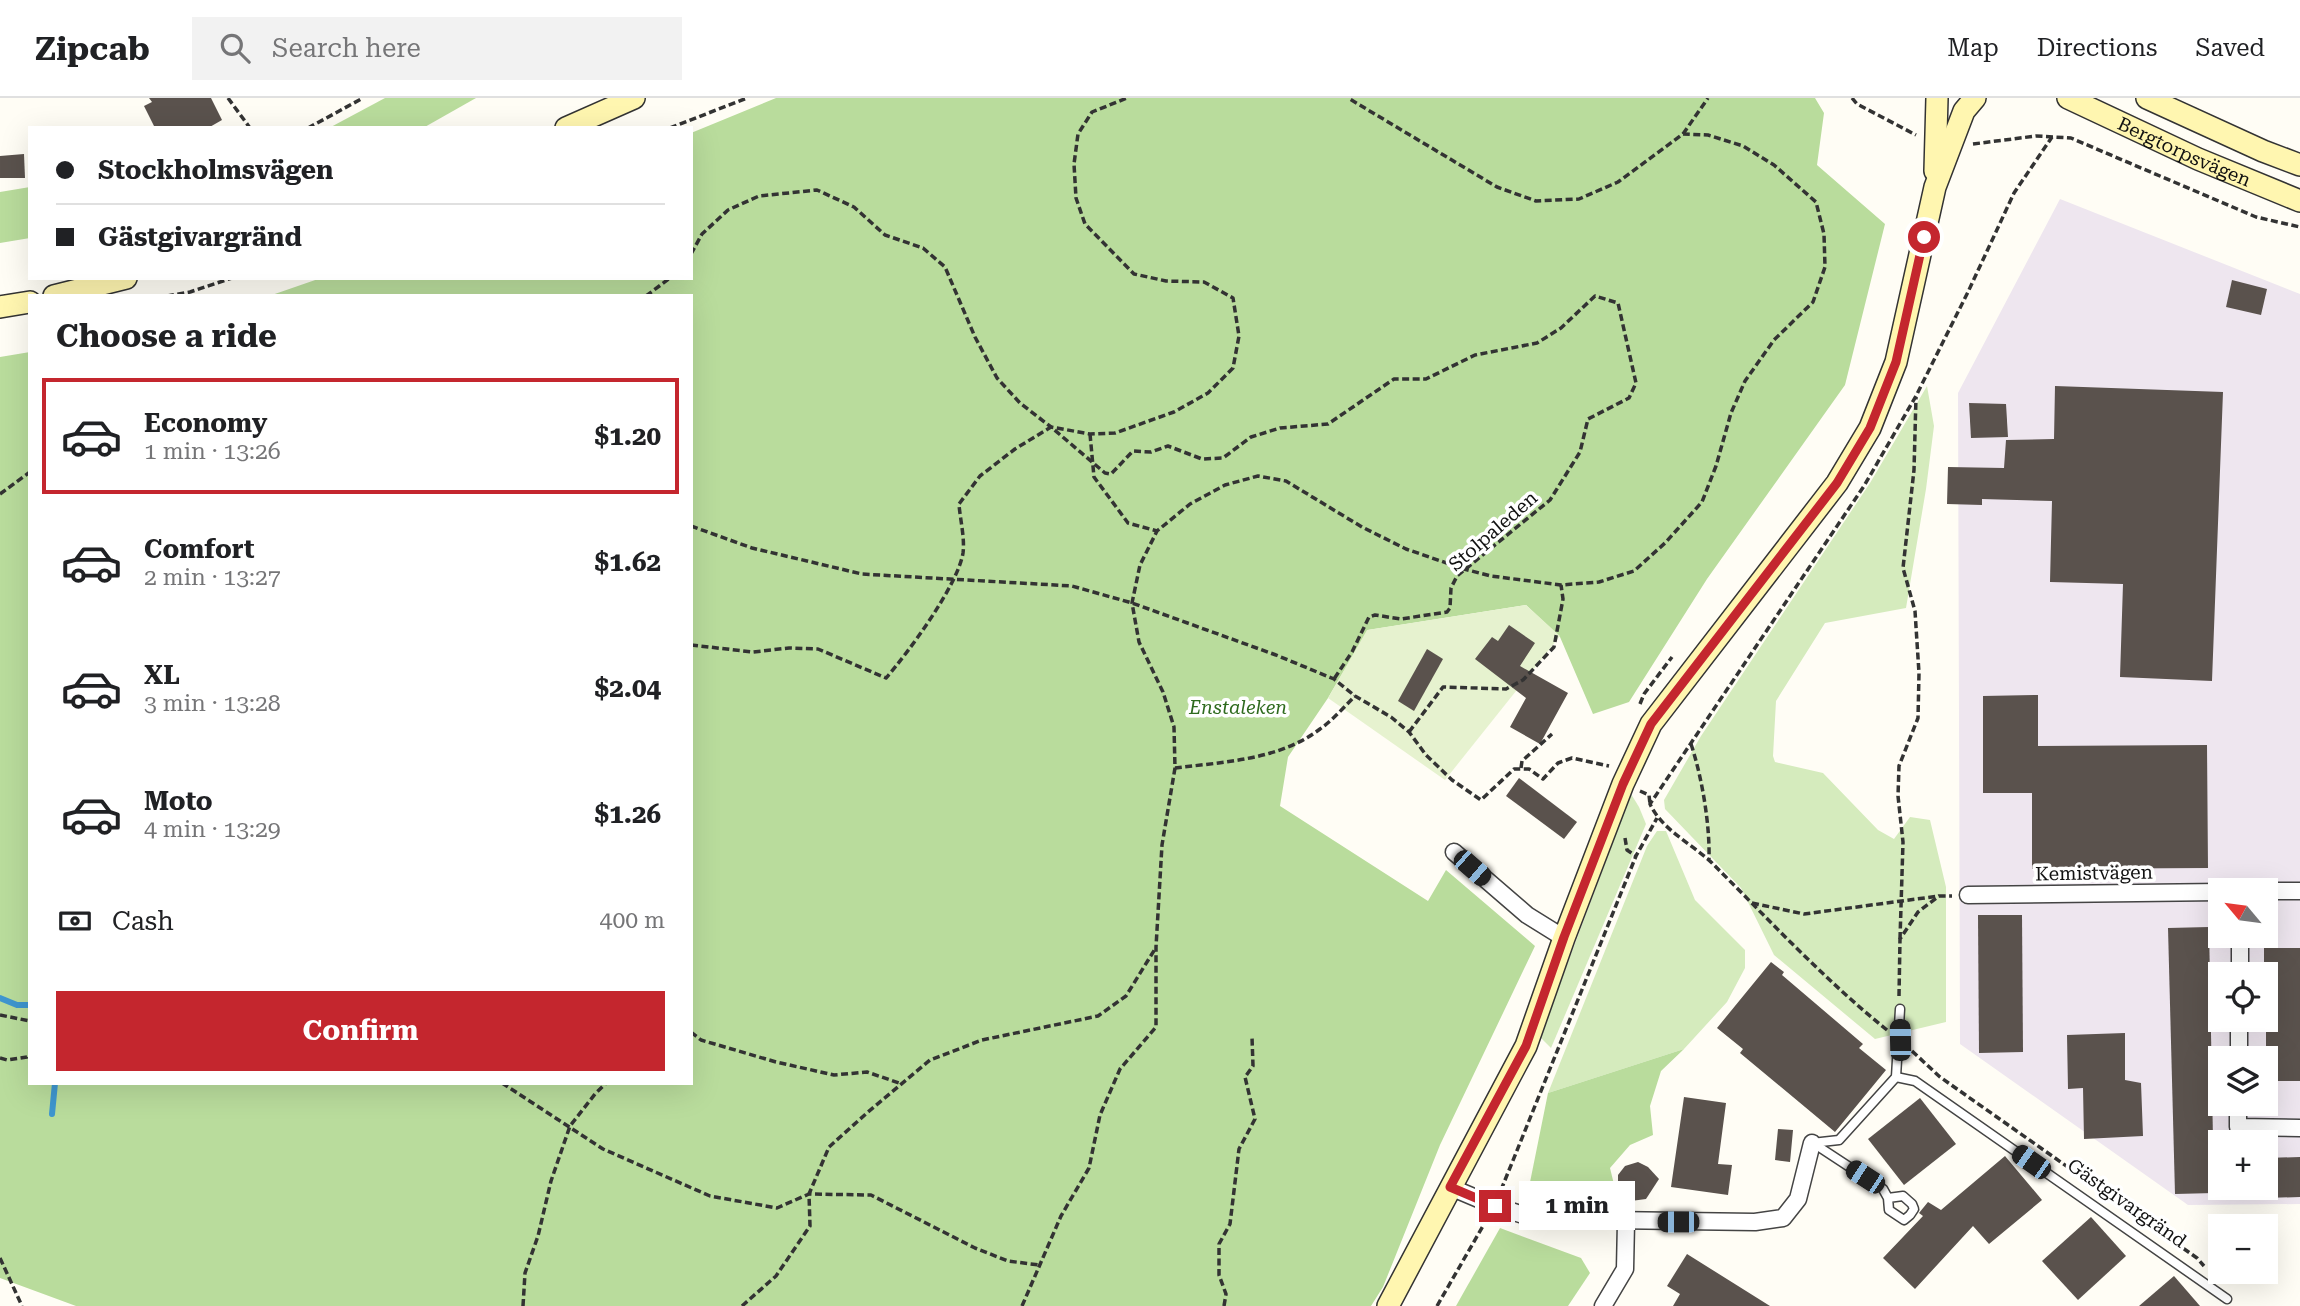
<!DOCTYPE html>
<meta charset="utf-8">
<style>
:root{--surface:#fff;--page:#f2f2f2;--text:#202124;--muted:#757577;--line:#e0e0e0;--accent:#c4262e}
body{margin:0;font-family:"Roboto Serif",serif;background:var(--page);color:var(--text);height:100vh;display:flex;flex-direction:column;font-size:26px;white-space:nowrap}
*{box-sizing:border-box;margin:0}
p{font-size:23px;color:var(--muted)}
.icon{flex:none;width:38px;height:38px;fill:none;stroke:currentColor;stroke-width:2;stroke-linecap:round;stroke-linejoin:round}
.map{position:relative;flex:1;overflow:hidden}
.sheet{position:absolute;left:28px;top:196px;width:665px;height:791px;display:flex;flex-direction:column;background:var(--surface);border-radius:0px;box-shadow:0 7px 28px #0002}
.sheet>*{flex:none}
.banner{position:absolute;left:28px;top:28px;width:665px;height:154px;border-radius:0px;box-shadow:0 7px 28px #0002;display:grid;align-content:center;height:154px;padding:0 28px;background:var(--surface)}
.needle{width:46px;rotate:299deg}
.controls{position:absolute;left:2208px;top:780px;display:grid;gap:14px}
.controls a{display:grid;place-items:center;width:70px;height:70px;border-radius:0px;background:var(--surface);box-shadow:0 7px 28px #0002;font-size:35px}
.end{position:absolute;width:32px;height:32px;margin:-16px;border:9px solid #c4262e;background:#fff;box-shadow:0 0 0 4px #fff}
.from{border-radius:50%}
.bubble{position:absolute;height:49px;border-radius:0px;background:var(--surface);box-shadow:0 7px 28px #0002;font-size:23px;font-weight:700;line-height:49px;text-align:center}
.car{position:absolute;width:21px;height:42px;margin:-21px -10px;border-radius:9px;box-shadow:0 0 5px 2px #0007;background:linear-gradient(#222 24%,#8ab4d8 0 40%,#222 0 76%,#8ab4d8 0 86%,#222 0)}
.banner b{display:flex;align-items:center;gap:24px;height:66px;font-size:26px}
.banner b+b{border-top:2px solid var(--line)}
.banner i{width:18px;height:18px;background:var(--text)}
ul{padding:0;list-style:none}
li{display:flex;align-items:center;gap:21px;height:116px;margin:0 14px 10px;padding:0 14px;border:4px solid transparent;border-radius:0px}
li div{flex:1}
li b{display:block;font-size:26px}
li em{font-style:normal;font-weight:700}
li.selected{border-color:var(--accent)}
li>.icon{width:63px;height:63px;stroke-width:1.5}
h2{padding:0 28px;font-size:32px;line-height:84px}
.pay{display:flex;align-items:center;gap:18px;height:77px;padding:0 28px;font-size:26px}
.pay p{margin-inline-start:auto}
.button{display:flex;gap:14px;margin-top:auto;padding:14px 28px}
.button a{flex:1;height:80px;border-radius:0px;background:var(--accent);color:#fff;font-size:28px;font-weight:700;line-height:80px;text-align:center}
header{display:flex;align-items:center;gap:42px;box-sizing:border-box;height:98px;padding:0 35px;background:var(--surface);border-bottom:2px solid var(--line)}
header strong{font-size:33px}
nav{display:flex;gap:38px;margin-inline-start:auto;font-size:24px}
.search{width:490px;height:63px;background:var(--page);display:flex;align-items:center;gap:18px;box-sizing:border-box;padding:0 24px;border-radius:0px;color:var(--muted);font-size:26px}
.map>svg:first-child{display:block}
.industrial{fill:#eee6ef;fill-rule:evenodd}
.green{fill:#d5ebbd}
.forest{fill:#b9dc9c}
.pitch{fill:#e6f2cf}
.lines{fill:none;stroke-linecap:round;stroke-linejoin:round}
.stream{stroke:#3f96cf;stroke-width:6}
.building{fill:#5a524d}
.service-casing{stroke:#444;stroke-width:11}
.minor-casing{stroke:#444;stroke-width:19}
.secondary-casing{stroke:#333;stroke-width:24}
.path{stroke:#333;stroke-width:3.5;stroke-dasharray:7 3.5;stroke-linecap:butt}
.service{stroke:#fff;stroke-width:8}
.minor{stroke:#fff;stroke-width:16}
.secondary{stroke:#fff6b0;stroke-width:21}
.route{stroke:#c4262e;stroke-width:9}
.labels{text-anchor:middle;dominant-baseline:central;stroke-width:7;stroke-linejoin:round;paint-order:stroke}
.street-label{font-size:19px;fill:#111;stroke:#fff}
.park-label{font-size:19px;font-style:italic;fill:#2f6b1f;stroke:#fff}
</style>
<header>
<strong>Zipcab</strong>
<div class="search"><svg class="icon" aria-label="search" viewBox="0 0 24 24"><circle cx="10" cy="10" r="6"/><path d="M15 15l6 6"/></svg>Search here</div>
<nav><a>Map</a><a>Directions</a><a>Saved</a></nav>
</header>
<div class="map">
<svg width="2300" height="1208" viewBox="0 0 2300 1208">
<rect width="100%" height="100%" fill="#fffdf5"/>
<!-- industrial -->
<path class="industrial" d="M 2060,101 L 2300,196 L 2300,1106 L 2188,1107 L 1960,946 L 1958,295 ZM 2221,793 L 2266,793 L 2266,838 L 2221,838 ZM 2221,877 L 2266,877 L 2266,922 L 2221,922 ZM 2221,961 L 2266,961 L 2266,1006 L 2221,1006 ZM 2221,1045 L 2266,1045 L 2266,1090 L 2221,1090 Z"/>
<!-- green -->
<g class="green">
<path d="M 1927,288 L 1934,328 L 1926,391 L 1906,510 L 1825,525 L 1776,603 L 1773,658 L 1775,664 L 1823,675 L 1878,732 L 1894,741 L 1910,719 L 1930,722 L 1946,789 L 1946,924 L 1875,941 L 1774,857 L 1741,790 L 1665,711 L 1664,702 L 1701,638 L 1870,385 Z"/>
<path d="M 1631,696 L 1639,709 L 1646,726 L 1551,950 L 1540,939 Z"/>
<path d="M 1657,733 L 1666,733 L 1695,802 L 1745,852 L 1745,870 L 1727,904 L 1684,951 L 1548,995 L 1647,748 Z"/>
</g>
<!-- forest -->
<g class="forest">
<path d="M 385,0 L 476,0 L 423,30 L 329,30 Z"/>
<path d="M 776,0 L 1815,0 L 1824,15 L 1817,67 L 1885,126 L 1845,287 L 1707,481 L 1629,604 L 1593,616 L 1560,539 L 1526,507 L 1368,532 L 1328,600 L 1288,659 L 1280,708 L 1428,803 L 1446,772 L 1535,848 L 1440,1047 L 1383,1189 L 1371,1208 L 76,1208 L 0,1180 L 0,259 L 30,254 L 30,985 L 691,985 L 691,198 L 269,198 L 321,180 L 691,180 L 691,35 Z"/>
<path d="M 30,89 L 30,140 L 0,145 L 0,94 Z"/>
<path d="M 1684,951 L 1661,973 L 1650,1008 L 1653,1037 L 1630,1047 L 1610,1070 L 1620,1111 L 1551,1114 L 1525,1109 L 1548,995 Z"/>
<path d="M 1500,1130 L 1581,1160 L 1590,1175 L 1568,1208 L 1456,1208 Z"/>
</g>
<!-- pitch -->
<path class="pitch" d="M 1526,507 L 1560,538 L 1445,682 L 1328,600 L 1367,532 Z"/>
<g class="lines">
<!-- stream -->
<g class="stream">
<path d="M 0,900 L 17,907 L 30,907"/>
<path d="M 52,1016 L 55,985"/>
</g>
</g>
<!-- building -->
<g class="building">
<path d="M 149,0 L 211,0 L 222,22 L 208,30 L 155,30 L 144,8 L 152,4 Z"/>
<path d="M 24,56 L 25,80 L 0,80 L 0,58 Z"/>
<path d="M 2232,182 L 2267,191 L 2261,217 L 2226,209 Z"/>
<path d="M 2055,288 L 2223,294 L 2212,583 L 2120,579 L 2123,486 L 2050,484 L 2052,403 L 1982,401 L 1982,407 L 1947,406 L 1948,369 L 2004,370 L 2006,342 L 2054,341 Z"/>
<path d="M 1969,305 L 2006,306 L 2008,339 L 1971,340 Z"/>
<path d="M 1509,527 L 1535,545 L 1520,568 L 1568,595 L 1540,646 L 1510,629 L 1526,600 L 1475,561 L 1492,539 L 1498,543 Z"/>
<path d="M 1427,551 L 1443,561 L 1414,613 L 1398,603 Z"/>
<path d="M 2038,597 L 2038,648 L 2207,647 L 2208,770 L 2032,771 L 2032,695 L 1983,695 L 1983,598 Z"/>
<path d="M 1519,680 L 1577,724 L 1564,741 L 1506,698 Z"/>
<path d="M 1978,817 L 2022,817 L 2023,954 L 1979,955 Z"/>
<path d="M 2209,829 L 2214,1095 L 2175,1096 L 2168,830 Z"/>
<path d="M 2264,850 L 2300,850 L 2300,983 L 2266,983 L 2266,877 L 2264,877 Z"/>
<path d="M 1771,864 L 1784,874 L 1782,877 L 1863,946 L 1859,950 L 1886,972 L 1835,1034 L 1740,955 L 1743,951 L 1717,930 Z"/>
<path d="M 2125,935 L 2125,982 L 2141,985 L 2143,1038 L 2084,1041 L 2083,990 L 2068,991 L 2067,937 Z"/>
<path d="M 1684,999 L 1726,1005 L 1718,1066 L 1732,1067 L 1728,1097 L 1671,1089 Z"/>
<path d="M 1920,1000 L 1956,1046 L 1904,1087 L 1868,1041 Z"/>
<path d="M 1778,1031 L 1793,1032 L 1790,1064 L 1775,1062 Z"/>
<path d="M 2005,1058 L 2042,1102 L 1989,1146 L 1973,1128 L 1915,1191 L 1883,1160 L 1923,1118 L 1919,1115 L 1928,1104 L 1941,1112 Z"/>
<path d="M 2300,1059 L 2300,1099 L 2266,1100 L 2266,1060 Z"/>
<path d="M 1638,1064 L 1648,1069 L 1659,1081 L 1646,1101 L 1631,1103 L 1622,1096 L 1618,1085 L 1618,1077 L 1625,1068 Z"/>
<path d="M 2091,1119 L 2126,1158 L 2078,1202 L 2042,1163 Z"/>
<path d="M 1687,1156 L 1770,1208 L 1673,1208 L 1680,1196 L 1667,1188 Z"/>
<path d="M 2174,1178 L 2200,1208 L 2139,1208 Z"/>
</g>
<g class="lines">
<defs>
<g id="service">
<path d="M 1896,979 L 1915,983 L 2227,1201"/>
<path d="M 1812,1045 L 1839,1042 L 1896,979 L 1900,911"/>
<path d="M 1813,1045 L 1883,1091 L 1888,1100 L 1889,1112 L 1904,1122 L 1910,1117 L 1914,1111 L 1912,1106 L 1903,1098 L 1888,1100"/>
</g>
<g id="minor">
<path d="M 1454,754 L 1527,817 L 1564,840"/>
<path d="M 2266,793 L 2300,793"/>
<path d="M 1968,797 L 2221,794"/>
<path d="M 2240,877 L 2240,838"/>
<path d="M 2239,961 L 2239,922"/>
<path d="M 2238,1006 L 2238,1029 L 2300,1030"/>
<path d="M 1450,1089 L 1495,1108 L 1536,1121 L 1755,1124 L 1783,1120 L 1798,1101 L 1812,1045"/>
<path d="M 1603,1208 L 1625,1171 L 1626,1124"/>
</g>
<g id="secondary">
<path id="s1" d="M 2068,0 L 2198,61 L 2300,103"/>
<path d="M 2147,0 L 2263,53 L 2300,67"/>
<path d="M 566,30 L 634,0"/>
<path d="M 1935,73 L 1937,0"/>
<path d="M 54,198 L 126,180"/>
<path d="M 0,209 L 30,204"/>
<path d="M 1388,1208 L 1526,948 L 1564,840 L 1623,686 L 1651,626 L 1837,385 L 1870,330 L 1896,264 L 1935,89 L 1964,13 L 1975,0"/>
</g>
</defs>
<!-- service casing -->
<use href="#service" class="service-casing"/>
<!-- minor casing -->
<use href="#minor" class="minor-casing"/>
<!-- secondary casing -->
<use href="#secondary" class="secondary-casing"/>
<!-- path -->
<g class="path">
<path d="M 228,0 L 250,30"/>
<path d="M 1852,0 L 1857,6 L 1916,37"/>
<path d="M 308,30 L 363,0"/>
<path d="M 670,30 L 747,0"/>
<path d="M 1683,36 L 1708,0"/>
<path d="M 1973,46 L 2036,38 L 2071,40 L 2256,119 L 2300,129"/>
<path d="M 691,156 L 702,136 L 728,112 L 759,98 L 817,92 L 854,109 L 885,137 L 923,150 L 945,169 L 975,239 L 997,280 L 1020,305 L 1051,329 L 1090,336 L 1115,335 L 1174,314 L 1208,295 L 1233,270 L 1239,238 L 1233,200 L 1204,184 L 1166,183 L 1134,176 L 1085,126 L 1076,100 L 1074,66 L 1078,36 L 1092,14 L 1127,0"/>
<path d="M 167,198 L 190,194 L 232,180"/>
<path d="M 646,198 L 670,180"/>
<path d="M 1090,336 L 1094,379 L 1128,425 L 1157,433"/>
<path d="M 0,396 L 30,374"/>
<path d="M 691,428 L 752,450 L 862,476 L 1072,488 L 1132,505 L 1276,557 L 1334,581 L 1355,598 L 1391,619 L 1409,634 L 1426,657 L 1452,682 L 1481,702 L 1514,671 L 1529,671 L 1543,681 L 1558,665 L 1572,660 L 1609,668"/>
<path d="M 691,547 L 753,554 L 789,550 L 818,551 L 886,580 C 908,555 958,487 963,455 C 965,440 960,421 959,406 L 980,378 L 1015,351 L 1051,329 L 1105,375 L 1111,376 L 1133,353 L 1151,354 L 1168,348 L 1202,361 L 1223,360 L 1251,339 L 1280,330 L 1328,326 L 1394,281 L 1426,281 L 1475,257 L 1537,245 L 1561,230 L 1595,198 L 1618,205 L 1636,285 L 1629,300 L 1588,321 L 1580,354 L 1550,402 L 1457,478 L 1451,490 L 1450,510 L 1447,514 L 1401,521 L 1375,517 L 1369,519 L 1352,554 L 1334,581"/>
<path d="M 1640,606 L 1644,596 L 1672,559"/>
<path d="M 1409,634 L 1443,589 L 1506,591 L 1523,582 L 1554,549 L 1563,501 L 1561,487"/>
<path d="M 1691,646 C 1702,679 1710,727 1709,761"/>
<path d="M 1175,670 C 1223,664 1280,662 1320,631 C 1333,622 1344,609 1355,598"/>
<path d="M 1521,670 L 1522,663 L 1552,636"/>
<path d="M 1640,693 L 1649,697 L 1650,706"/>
<path d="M 1625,740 L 1627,752 L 1636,758"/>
<path d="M 1752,805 L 1804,816 L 1939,798"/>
<path d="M 1900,841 L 1903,744 L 1898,698 L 1899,668 L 1918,620 L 1919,575 L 1915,513 L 1903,470 L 1914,372 L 1916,299"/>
<path d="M 1899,898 L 1900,841 L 1918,814 L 1939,798 L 1952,798"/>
<path d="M 0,917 L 30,923"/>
<path d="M 1887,932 C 1826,883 1768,821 1712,765 C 1691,745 1662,732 1650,706 L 1864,388 L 1916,298 L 1968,194 L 2014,95 L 2052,39"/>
<path d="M 691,934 L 701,942 L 776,964 L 834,977 L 867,974 L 902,986"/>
<path d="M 1912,953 L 1940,979 L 2197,1160 L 2204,1168"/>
<path d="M 0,960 L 7,962 L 27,959 L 30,956"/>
<path d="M 502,985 L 603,1051 L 710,1098 L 777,1110 L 809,1096 L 871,1097 L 975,1150 L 1008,1163 L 1039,1167"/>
<path d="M 1501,1092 L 1636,758 L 1657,720"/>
<path d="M 0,1160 L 22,1208"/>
<path d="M 523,1208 L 525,1175 L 538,1138 L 551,1083 L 570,1028 L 595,996 L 606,985"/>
<path d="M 742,1208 L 776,1178 L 810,1128 L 809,1096 L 829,1049 L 868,1014 L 930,962 L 982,942 L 1098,918 L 1126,898 L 1155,851"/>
<path d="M 1022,1208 L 1061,1118 L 1089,1070 L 1100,1017 L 1120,971 L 1156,929 L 1156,849 L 1162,747 L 1175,670 L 1174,629 L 1163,594 L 1139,544 L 1132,505 L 1140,467 L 1157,433 L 1190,406 L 1225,387 L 1258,378 L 1286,383 L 1362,429 L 1406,451 L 1464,471 L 1491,478 L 1561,487 L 1599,484 L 1634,473 L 1665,445 L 1702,404 L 1716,368 L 1731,315 L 1745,283 L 1774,242 L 1813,204 L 1825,169 L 1824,136 L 1816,104 L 1774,67 L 1743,48 L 1708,37 L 1683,36 L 1618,84 L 1579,101 L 1536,103 L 1497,89 L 1348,0"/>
<path d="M 1224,1208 L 1226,1196 L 1219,1177 L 1219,1146 L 1230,1126 L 1239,1051 L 1255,1021 L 1245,979 L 1253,968 L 1252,939"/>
<path d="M 1437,1208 L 1487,1121"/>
</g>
<!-- service -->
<use href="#service" class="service"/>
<!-- minor -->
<use href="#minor" class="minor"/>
<!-- secondary -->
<use href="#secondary" class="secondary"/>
</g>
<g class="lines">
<!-- route -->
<path class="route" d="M 1495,1108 L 1450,1089 L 1526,948 L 1564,839 L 1623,686 L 1651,626 L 1837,385 L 1870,330 L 1896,264 L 1924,139"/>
</g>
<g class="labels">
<!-- street labels -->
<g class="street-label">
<text stroke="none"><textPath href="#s1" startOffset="128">Bergtorpsvägen</textPath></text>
<text transform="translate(1493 433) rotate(-41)">Stolpaleden</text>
<text transform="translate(2094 775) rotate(-1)">Kemistvägen</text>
<text transform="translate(2127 1105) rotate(35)">Gästgivargränd</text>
</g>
<!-- park labels -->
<g class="park-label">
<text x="1238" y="609">Enstaleken</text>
</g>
</g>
</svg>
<div class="controls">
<a><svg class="needle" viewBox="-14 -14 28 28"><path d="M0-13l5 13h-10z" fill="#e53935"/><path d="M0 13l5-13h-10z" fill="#757577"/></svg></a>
<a><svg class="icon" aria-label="locate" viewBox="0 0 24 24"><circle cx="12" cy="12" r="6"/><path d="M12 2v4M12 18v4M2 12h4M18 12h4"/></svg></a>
<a><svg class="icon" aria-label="layers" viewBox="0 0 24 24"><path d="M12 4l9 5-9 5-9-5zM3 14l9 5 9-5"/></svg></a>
<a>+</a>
<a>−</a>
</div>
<i class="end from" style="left:1924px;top:139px"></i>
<i class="end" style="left:1495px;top:1108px"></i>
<div class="bubble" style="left:1519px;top:1083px;width:116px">1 min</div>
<i class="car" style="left:1472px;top:770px;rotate:131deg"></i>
<i class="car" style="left:1900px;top:942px;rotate:359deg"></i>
<i class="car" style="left:2031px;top:1064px;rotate:305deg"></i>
<i class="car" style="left:1865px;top:1079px;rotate:303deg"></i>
<i class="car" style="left:1678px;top:1124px;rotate:270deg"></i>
<div class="banner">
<b><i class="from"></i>Stockholmsvägen</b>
<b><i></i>Gästgivargränd</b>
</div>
<section class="sheet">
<h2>Choose a ride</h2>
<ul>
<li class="selected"><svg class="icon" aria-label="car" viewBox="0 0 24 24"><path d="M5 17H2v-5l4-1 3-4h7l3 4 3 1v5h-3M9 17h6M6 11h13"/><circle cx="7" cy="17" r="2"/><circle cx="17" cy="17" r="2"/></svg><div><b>Economy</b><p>1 min · 13:26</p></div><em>$1.20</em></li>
<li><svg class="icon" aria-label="car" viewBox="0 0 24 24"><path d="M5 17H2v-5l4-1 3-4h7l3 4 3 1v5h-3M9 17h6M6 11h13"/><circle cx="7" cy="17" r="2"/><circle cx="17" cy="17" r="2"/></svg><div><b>Comfort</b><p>2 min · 13:27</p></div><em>$1.62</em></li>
<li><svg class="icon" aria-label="car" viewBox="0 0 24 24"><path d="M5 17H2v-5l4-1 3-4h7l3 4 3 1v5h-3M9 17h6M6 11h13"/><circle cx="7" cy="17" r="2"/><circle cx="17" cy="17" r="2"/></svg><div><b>XL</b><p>3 min · 13:28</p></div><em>$2.04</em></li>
<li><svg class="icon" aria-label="car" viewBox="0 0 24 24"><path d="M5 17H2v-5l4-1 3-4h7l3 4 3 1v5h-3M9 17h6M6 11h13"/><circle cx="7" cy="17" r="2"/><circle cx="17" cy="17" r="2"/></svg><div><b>Moto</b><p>4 min · 13:29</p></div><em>$1.26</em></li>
</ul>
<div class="pay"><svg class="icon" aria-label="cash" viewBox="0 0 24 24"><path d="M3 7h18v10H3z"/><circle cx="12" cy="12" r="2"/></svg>Cash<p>400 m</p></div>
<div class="button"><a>Confirm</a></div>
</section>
</div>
